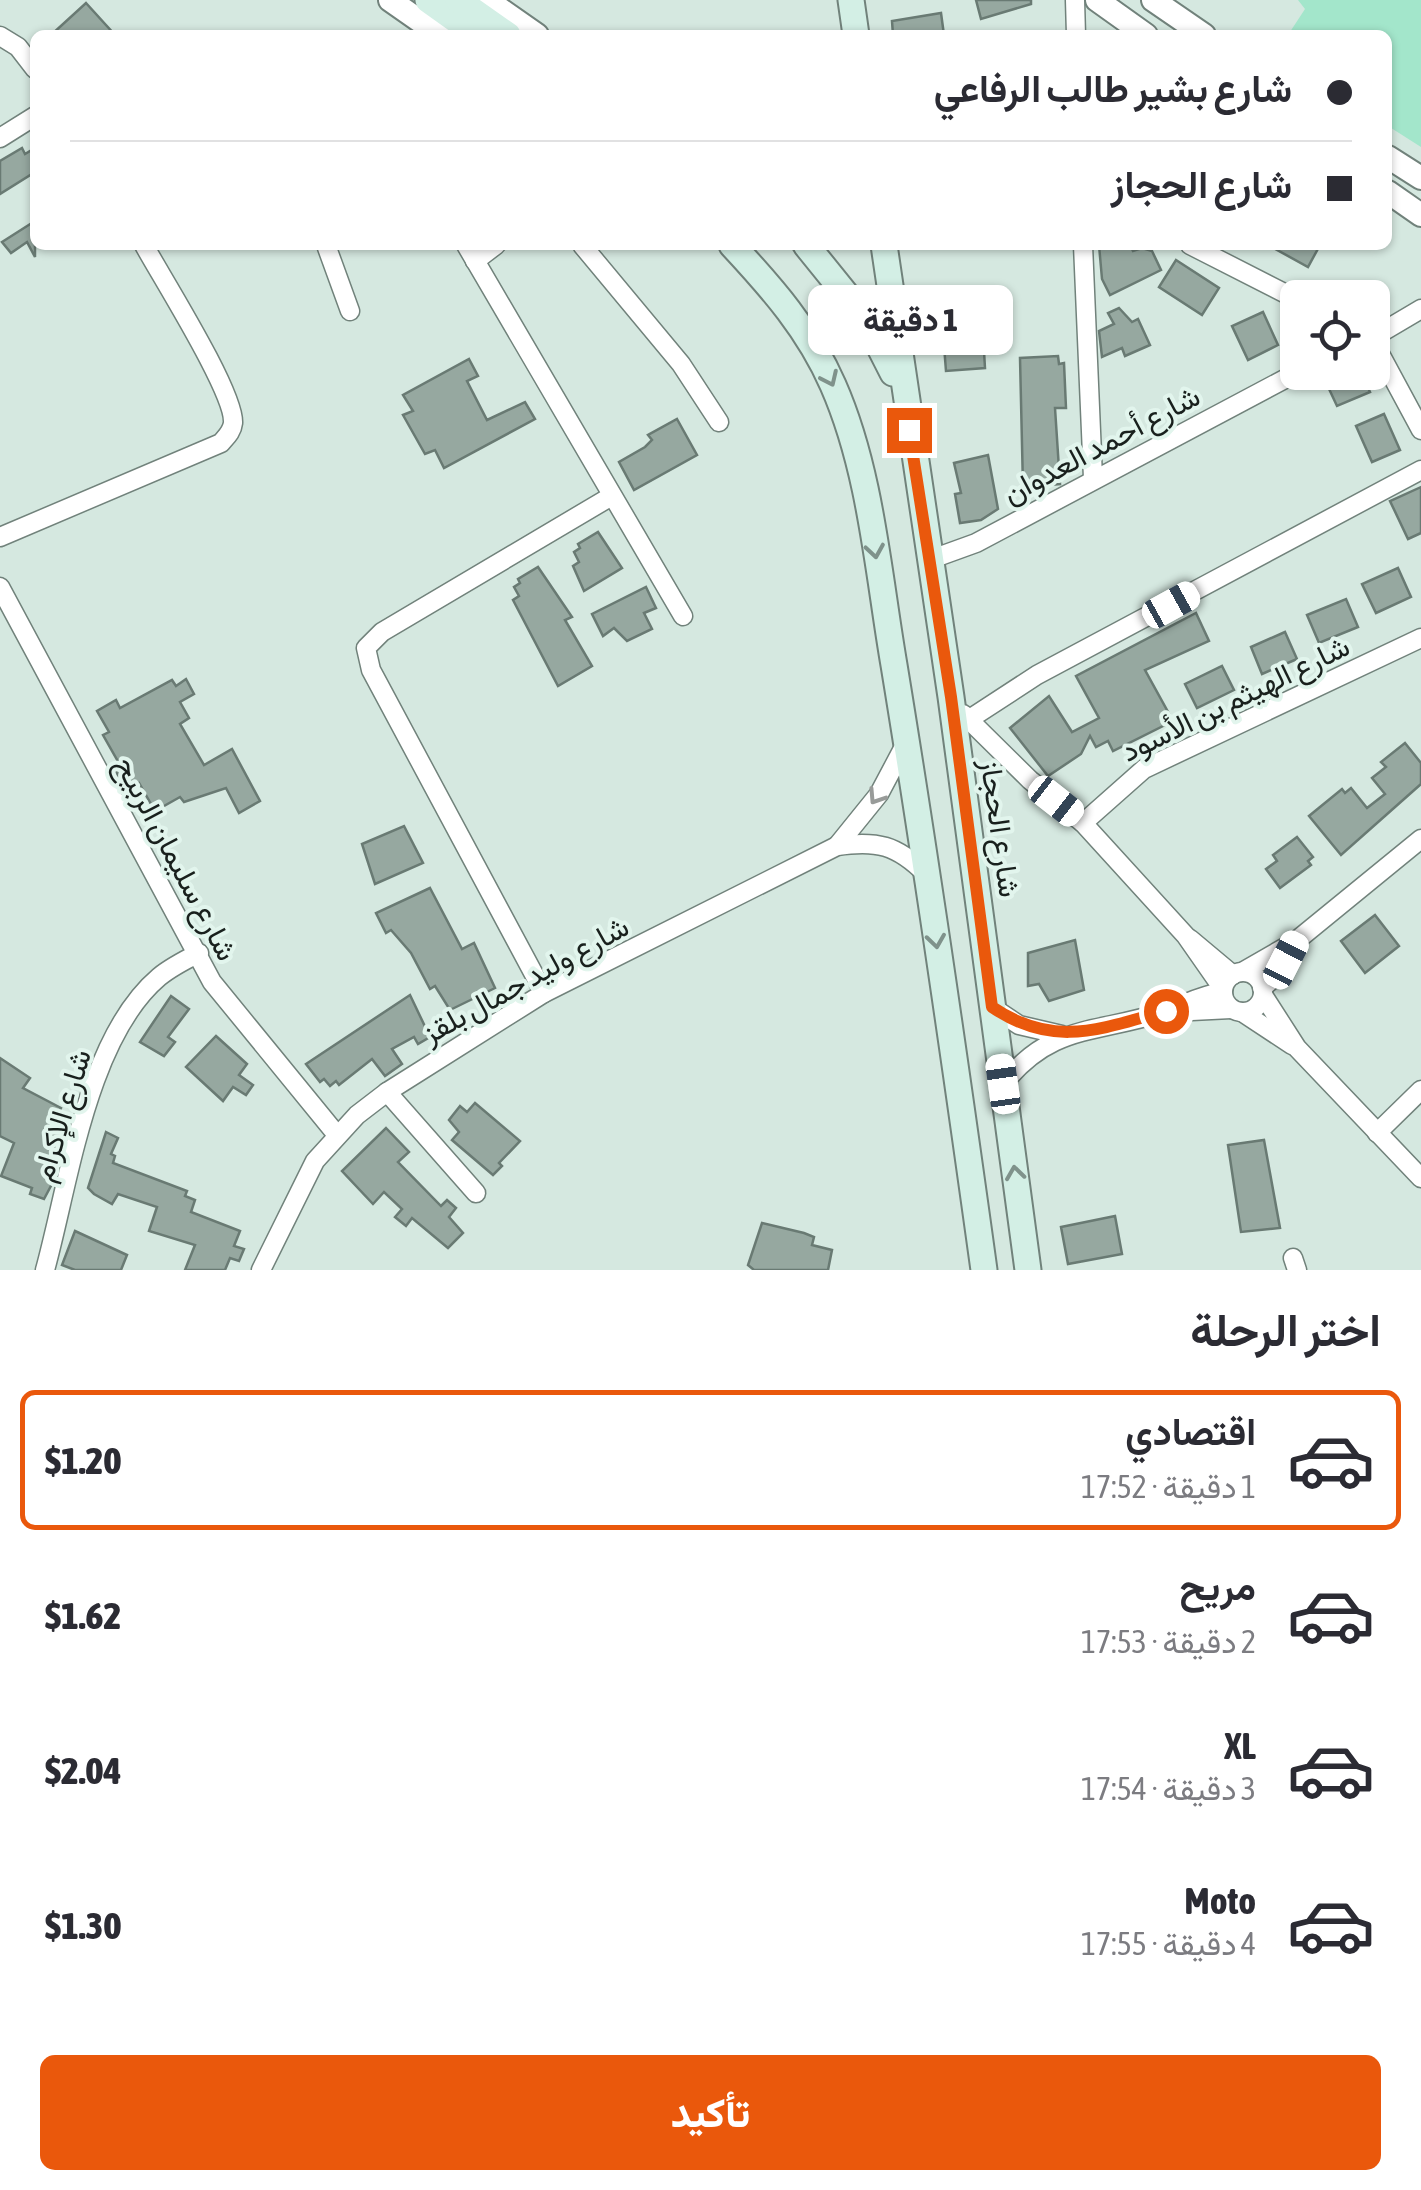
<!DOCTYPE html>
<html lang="ar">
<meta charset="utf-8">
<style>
:root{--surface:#fff;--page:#f2f2f3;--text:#2b2b33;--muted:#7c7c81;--line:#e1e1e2;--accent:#ea580c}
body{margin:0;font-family:"Asap Condensed",Vazirmatn,sans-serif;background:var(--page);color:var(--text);direction:rtl;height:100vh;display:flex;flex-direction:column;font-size:38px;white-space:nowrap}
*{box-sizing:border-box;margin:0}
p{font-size:32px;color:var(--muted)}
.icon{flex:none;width:55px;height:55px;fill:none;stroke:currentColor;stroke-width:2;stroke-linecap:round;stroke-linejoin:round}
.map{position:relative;height:1270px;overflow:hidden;direction:ltr}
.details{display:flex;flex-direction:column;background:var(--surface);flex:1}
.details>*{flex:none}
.guide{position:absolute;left:30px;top:30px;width:1362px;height:220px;border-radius:15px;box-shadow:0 2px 8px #0004;direction:rtl;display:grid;align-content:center;height:220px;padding:0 40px;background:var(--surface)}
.tools{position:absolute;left:1280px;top:280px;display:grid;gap:20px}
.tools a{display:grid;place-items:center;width:110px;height:110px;border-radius:15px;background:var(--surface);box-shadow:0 2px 8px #0004;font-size:50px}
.end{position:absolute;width:45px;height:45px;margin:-22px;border:12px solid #ea580c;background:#fff;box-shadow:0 0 0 5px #fff}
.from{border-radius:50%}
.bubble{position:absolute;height:70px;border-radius:15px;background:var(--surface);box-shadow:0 2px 8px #0004;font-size:32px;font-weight:800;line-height:70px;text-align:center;direction:rtl}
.car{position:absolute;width:30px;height:60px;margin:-30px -15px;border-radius:12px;box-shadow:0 0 8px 2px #0007;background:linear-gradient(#fff 24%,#345 0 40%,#fff 0 76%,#345 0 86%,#fff 0)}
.guide b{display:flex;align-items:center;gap:35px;height:95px;font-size:38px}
.guide b+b{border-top:2px solid var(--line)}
.guide i{width:25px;height:25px;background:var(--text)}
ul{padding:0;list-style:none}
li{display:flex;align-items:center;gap:30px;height:140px;margin:0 20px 15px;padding:0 20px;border:5px solid transparent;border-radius:15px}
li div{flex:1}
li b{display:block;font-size:38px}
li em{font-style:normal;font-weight:800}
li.current{border-color:var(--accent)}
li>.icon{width:90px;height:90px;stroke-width:1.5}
h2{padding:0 40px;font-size:45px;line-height:120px}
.cta{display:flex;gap:20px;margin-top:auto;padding:20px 40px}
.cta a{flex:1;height:115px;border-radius:15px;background:var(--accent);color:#fff;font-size:40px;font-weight:800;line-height:115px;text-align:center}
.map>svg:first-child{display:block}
.green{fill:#a3e6cb}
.building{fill:#96a8a0;stroke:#697a73;stroke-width:2.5}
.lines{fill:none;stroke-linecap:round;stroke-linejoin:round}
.minor-casing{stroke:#71827b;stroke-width:21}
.tertiary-casing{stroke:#71827b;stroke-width:26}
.secondary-casing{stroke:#71827b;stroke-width:29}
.minor{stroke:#fff;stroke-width:18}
.tertiary{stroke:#fff;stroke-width:22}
.secondary{stroke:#d3efe5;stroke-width:25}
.oneway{stroke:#7f928b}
.oneway2{stroke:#989b99}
.route{stroke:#ea580c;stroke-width:12}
.labels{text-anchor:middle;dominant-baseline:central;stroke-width:8;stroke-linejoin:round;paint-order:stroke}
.street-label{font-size:30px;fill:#19201d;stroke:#e2f5ed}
</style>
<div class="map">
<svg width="1421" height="1270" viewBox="0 0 1421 1270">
<rect width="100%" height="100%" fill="#d5e8e0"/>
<!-- green -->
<path class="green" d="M 1298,0 L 1421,0 L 1421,147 L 1388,126 L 1388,35 L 1288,35 L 1305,9 Z"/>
<!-- building -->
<g class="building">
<path d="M 976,0 L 1031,0 L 1031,4 L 981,19 Z"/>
<path d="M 86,3 L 115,35 L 51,35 Z"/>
<path d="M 941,13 L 944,35 L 893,35 L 892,21 Z"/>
<path d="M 22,148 L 25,154 L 35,148 L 35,172 L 0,194 L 0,161 Z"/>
<path d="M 35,221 L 35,257 L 27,242 L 11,253 L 2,242 Z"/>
<path d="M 1099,245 L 1130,245 L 1133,251 L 1142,248 L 1152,251 L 1161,270 L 1110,295 L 1102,279 Z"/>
<path d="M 1268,245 L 1320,245 L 1308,267 Z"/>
<path d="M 1176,260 L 1219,288 L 1202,315 L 1159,287 Z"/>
<path d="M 1119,308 L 1132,322 L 1138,319 L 1150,345 L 1125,356 L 1122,348 L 1102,357 L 1099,331 L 1114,324 L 1108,313 Z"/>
<path d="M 1263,312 L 1278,345 L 1248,360 L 1232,326 Z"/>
<path d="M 982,317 L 985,368 L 946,371 L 942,320 Z"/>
<path d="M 1058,356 L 1059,364 L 1064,363 L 1066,408 L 1055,408 L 1060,484 L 1023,487 L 1020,358 Z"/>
<path d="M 469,359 L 478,376 L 467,381 L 487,420 L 525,402 L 535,419 L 444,468 L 435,450 L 425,454 L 403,415 L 413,411 L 403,395 Z"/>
<path d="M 1330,372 L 1361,372 L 1370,392 L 1337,406 L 1323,376 Z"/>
<path d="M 1384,414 L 1400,450 L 1372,462 L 1356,426 Z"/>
<path d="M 677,419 L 697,455 L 634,490 L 619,462 L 645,447 L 652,440 L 648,435 Z"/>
<path d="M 988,455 L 998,509 L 981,520 L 960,523 L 955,494 L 961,493 L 954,463 Z"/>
<path d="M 1421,487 L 1421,533 L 1408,539 L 1390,501 Z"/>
<path d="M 598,532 L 622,568 L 584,591 L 573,566 L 579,562 L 574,552 L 580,548 L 578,544 Z"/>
<path d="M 538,567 L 572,617 L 565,620 L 592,666 L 558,686 L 513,600 L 519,596 L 514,587 L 520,583 L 518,579 Z"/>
<path d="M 1398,568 L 1411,597 L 1376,613 L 1362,584 Z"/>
<path d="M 646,587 L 656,608 L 644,613 L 652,629 L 627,641 L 614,628 L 603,636 L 592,614 Z"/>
<path d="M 1346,599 L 1358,627 L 1319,643 L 1307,615 Z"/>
<path d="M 1196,613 L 1209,641 L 1145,670 L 1173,721 L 1113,751 L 1108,741 L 1096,747 L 1090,736 L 1081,754 L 1048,776 L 1010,728 L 1049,696 L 1072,732 L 1099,718 L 1076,676 Z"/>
<path d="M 1285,632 L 1297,659 L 1262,674 L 1251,647 Z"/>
<path d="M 1222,666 L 1234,690 L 1197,708 L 1185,684 Z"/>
<path d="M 186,679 L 194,694 L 180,702 L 189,718 L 180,724 L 204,765 L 232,749 L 260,801 L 239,813 L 226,788 L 184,802 L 180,797 L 155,811 L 139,783 L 124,792 L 119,782 L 115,767 L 120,765 L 103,735 L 109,732 L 97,711 L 116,700 L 120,708 L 172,680 L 176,686 Z"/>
<path d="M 1405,743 L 1421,763 L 1421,784 L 1341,855 L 1309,816 L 1342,789 L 1345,793 L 1351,788 L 1367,808 L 1385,794 L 1372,778 L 1386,767 L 1381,762 Z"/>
<path d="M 404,826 L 423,863 L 375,884 L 362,844 Z"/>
<path d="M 1297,837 L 1313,857 L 1308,861 L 1311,865 L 1280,888 L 1266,869 L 1277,861 L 1273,855 Z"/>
<path d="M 430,888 L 462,949 L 474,943 L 495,988 L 450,1010 L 435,986 L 430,989 L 411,953 L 391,930 L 386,933 L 376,913 Z"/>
<path d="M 1375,915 L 1399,946 L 1365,973 L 1341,941 Z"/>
<path d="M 1075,940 L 1084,990 L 1049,1001 L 1039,984 L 1028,986 L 1028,953 Z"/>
<path d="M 410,995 L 430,1037 L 418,1044 L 414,1037 L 392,1049 L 402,1064 L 385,1076 L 372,1059 L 339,1085 L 336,1081 L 330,1086 L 324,1079 L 320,1082 L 306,1064 Z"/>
<path d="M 171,996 L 189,1009 L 168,1037 L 175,1042 L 164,1056 L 140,1042 Z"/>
<path d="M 216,1036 L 247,1064 L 239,1075 L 253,1085 L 246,1095 L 233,1087 L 223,1101 L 186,1067 Z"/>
<path d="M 0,1058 L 30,1078 L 23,1088 L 61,1108 L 59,1113 L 69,1117 L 53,1182 L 44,1199 L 30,1194 L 32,1188 L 1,1176 L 14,1143 L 0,1136 Z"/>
<path d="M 475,1103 L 520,1141 L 499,1163 L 502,1166 L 493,1175 L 452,1140 L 459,1132 L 449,1120 L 460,1106 L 467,1112 Z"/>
<path d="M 386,1128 L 409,1152 L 398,1162 L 441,1206 L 447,1200 L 456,1208 L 449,1217 L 463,1233 L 448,1248 L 412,1218 L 406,1226 L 395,1217 L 402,1209 L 384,1192 L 373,1204 L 342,1171 Z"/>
<path d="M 106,1132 L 118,1138 L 111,1154 L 115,1156 L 113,1163 L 187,1191 L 185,1196 L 195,1200 L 191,1212 L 240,1231 L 234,1246 L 244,1249 L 239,1261 L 230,1258 L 225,1270 L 185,1270 L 195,1245 L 149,1231 L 157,1207 L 118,1194 L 112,1204 L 94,1194 L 88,1188 Z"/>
<path d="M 1264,1140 L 1280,1228 L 1241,1232 L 1228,1145 Z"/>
<path d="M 1115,1216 L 1122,1254 L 1068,1264 L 1061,1227 Z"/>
<path d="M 762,1223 L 804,1233 L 814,1237 L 812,1245 L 832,1250 L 828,1270 L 754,1270 L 748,1265 Z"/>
<path d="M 75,1231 L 127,1255 L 121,1270 L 75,1270 L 62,1265 Z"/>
</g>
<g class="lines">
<defs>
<g id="minor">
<path d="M 1075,0 L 1076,35"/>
<path d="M 0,36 L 18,47 L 35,69"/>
<path d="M 0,138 L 35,116"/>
<path d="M 326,245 L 350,311"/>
<path d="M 466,245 L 683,616"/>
<path d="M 582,245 L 681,364 L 719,422"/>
<path d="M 1083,245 L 1093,478"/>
<path d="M 1190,245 L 1298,300"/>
<path d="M 475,261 L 496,245"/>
<path d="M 1372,338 L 1421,309"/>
<path d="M 1372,339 L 1421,430"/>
<path d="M 0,537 L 221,443 C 226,437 232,432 233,423 C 235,393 162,278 144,245"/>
<path d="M 929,560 L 976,543 L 1298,372"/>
<path d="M 0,587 L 212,982 L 337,1135"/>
<path d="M 963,714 L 1030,780 L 1083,823 L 1186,936 L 1223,989"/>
<path d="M 968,720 L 1037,675 L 1421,470"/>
<path d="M 1083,823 L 1144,769 L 1421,638"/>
<path d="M 837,846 L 879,794 L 906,743"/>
<path d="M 1190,939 L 1233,975"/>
<path d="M 1242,972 L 1296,941 L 1421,839"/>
<circle cx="1243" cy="992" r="20"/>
<path d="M 1262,988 L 1275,977 L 1296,942"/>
<path d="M 544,993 L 371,670 L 366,648 L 382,632 L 610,497"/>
<path d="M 1263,995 L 1297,1048 L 1421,1178"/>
<path d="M 992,1007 L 1019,1025 L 1062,1035"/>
<path d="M 1172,1012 L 1231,1009"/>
<path d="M 1242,1012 L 1292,1045"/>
<path d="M 1003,1084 C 1052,1023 1096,1034 1163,1012 C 1184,1005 1201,995 1223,992"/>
<path d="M 387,1092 L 476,1193"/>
<path d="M 1377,1133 L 1421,1090"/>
<path d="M 1293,1258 L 1297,1270"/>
<path d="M 45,1270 C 69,1183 87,1038 159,977 C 171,967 185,960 199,953"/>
<path d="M 261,1270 L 315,1161 L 357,1115 L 387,1092 L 544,993 L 837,846 C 877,840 897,845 926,874"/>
</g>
<g id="tertiary">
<path d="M 390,0 L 440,35"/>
<path d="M 487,0 L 537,35"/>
<path d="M 1097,0 L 1146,35"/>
<path d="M 1153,0 L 1204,35"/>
<path d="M 1388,157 L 1421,178"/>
<path d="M 1388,192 L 1421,215"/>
</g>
<g id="secondary">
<path d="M 428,0 L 477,35"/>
<path d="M 458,0 L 508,35"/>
<path d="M 851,0 L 856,35"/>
<path d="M 732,245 C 772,288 809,330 833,385 C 871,471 878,572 894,665 C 927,866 956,1068 984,1270"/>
<path d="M 806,245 L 865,318 L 893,373"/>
<path d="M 884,245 L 951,697 L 1028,1270"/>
</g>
</defs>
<!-- minor casing -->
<use href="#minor" class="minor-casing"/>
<!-- tertiary casing -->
<use href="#tertiary" class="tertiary-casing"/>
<!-- secondary casing -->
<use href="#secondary" class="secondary-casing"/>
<!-- minor -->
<use href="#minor" class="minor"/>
<!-- tertiary -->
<use href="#tertiary" class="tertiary"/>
<!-- secondary -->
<use href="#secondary" class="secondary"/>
</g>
<!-- one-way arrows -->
<defs><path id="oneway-chevron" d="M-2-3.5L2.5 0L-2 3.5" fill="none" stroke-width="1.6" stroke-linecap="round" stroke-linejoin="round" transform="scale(2.5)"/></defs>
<g class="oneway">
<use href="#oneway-chevron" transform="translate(830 379) rotate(65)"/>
<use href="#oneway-chevron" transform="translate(875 551) rotate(81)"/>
<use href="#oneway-chevron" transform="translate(936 941) rotate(82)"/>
<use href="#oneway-chevron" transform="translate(1015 1173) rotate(-98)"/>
</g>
<use class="oneway2" href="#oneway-chevron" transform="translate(876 797) rotate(123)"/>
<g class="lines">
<!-- route -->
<path class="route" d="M 909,430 L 951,697 L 992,1007 C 1054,1049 1100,1029 1166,1011"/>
</g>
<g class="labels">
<!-- street labels -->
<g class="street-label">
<text transform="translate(1101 444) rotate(-28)">شارع أحمد العدوان</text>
<text transform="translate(1235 698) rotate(-26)">شارع الهيثم بن الأسود</text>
<text transform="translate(1001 828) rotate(82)">شارع الحجاز</text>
<text transform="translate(177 858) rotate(62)">شارع سليمان الربيح</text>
<text transform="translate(525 979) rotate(-29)">شارع وليد جمال بلقز</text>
<text transform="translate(61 1115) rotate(-73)">شارع الإكرام</text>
</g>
</g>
</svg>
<div class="tools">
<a><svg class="icon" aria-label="locate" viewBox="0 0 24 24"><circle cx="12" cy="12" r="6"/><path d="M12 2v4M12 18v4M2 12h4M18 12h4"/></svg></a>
</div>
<i class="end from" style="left:1166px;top:1011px"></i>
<i class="end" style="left:909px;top:430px"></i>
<div class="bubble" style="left:808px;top:285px;width:205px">1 دقيقة</div>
<i class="car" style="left:1171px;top:605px;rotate:61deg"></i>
<i class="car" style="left:1056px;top:801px;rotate:128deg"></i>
<i class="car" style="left:1286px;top:960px;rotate:27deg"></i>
<i class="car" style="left:1003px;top:1084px;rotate:352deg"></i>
<div class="guide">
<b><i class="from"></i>شارع بشير طالب الرفاعي</b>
<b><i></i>شارع الحجاز</b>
</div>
</div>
<section class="details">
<h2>اختر الرحلة</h2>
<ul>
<li class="current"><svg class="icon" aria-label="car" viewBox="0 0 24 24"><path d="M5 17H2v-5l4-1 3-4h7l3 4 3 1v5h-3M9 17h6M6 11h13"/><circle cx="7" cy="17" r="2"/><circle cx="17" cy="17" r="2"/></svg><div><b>اقتصادي</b><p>1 دقيقة · 17:52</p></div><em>$1.20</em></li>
<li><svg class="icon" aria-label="car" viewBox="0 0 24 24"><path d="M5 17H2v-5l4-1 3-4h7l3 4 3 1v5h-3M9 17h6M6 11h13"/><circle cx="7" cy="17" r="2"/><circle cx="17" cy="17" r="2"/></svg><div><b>مريح</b><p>2 دقيقة · 17:53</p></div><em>$1.62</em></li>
<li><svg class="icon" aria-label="car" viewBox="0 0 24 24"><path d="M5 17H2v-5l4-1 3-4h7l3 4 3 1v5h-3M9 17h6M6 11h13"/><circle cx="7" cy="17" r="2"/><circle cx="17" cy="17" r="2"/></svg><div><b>XL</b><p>3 دقيقة · 17:54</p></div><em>$2.04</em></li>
<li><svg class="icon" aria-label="car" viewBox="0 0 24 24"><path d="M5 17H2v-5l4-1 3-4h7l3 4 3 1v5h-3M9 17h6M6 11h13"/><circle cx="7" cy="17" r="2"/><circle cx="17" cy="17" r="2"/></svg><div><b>Moto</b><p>4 دقيقة · 17:55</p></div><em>$1.30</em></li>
</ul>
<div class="cta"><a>تأكيد</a></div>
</section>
